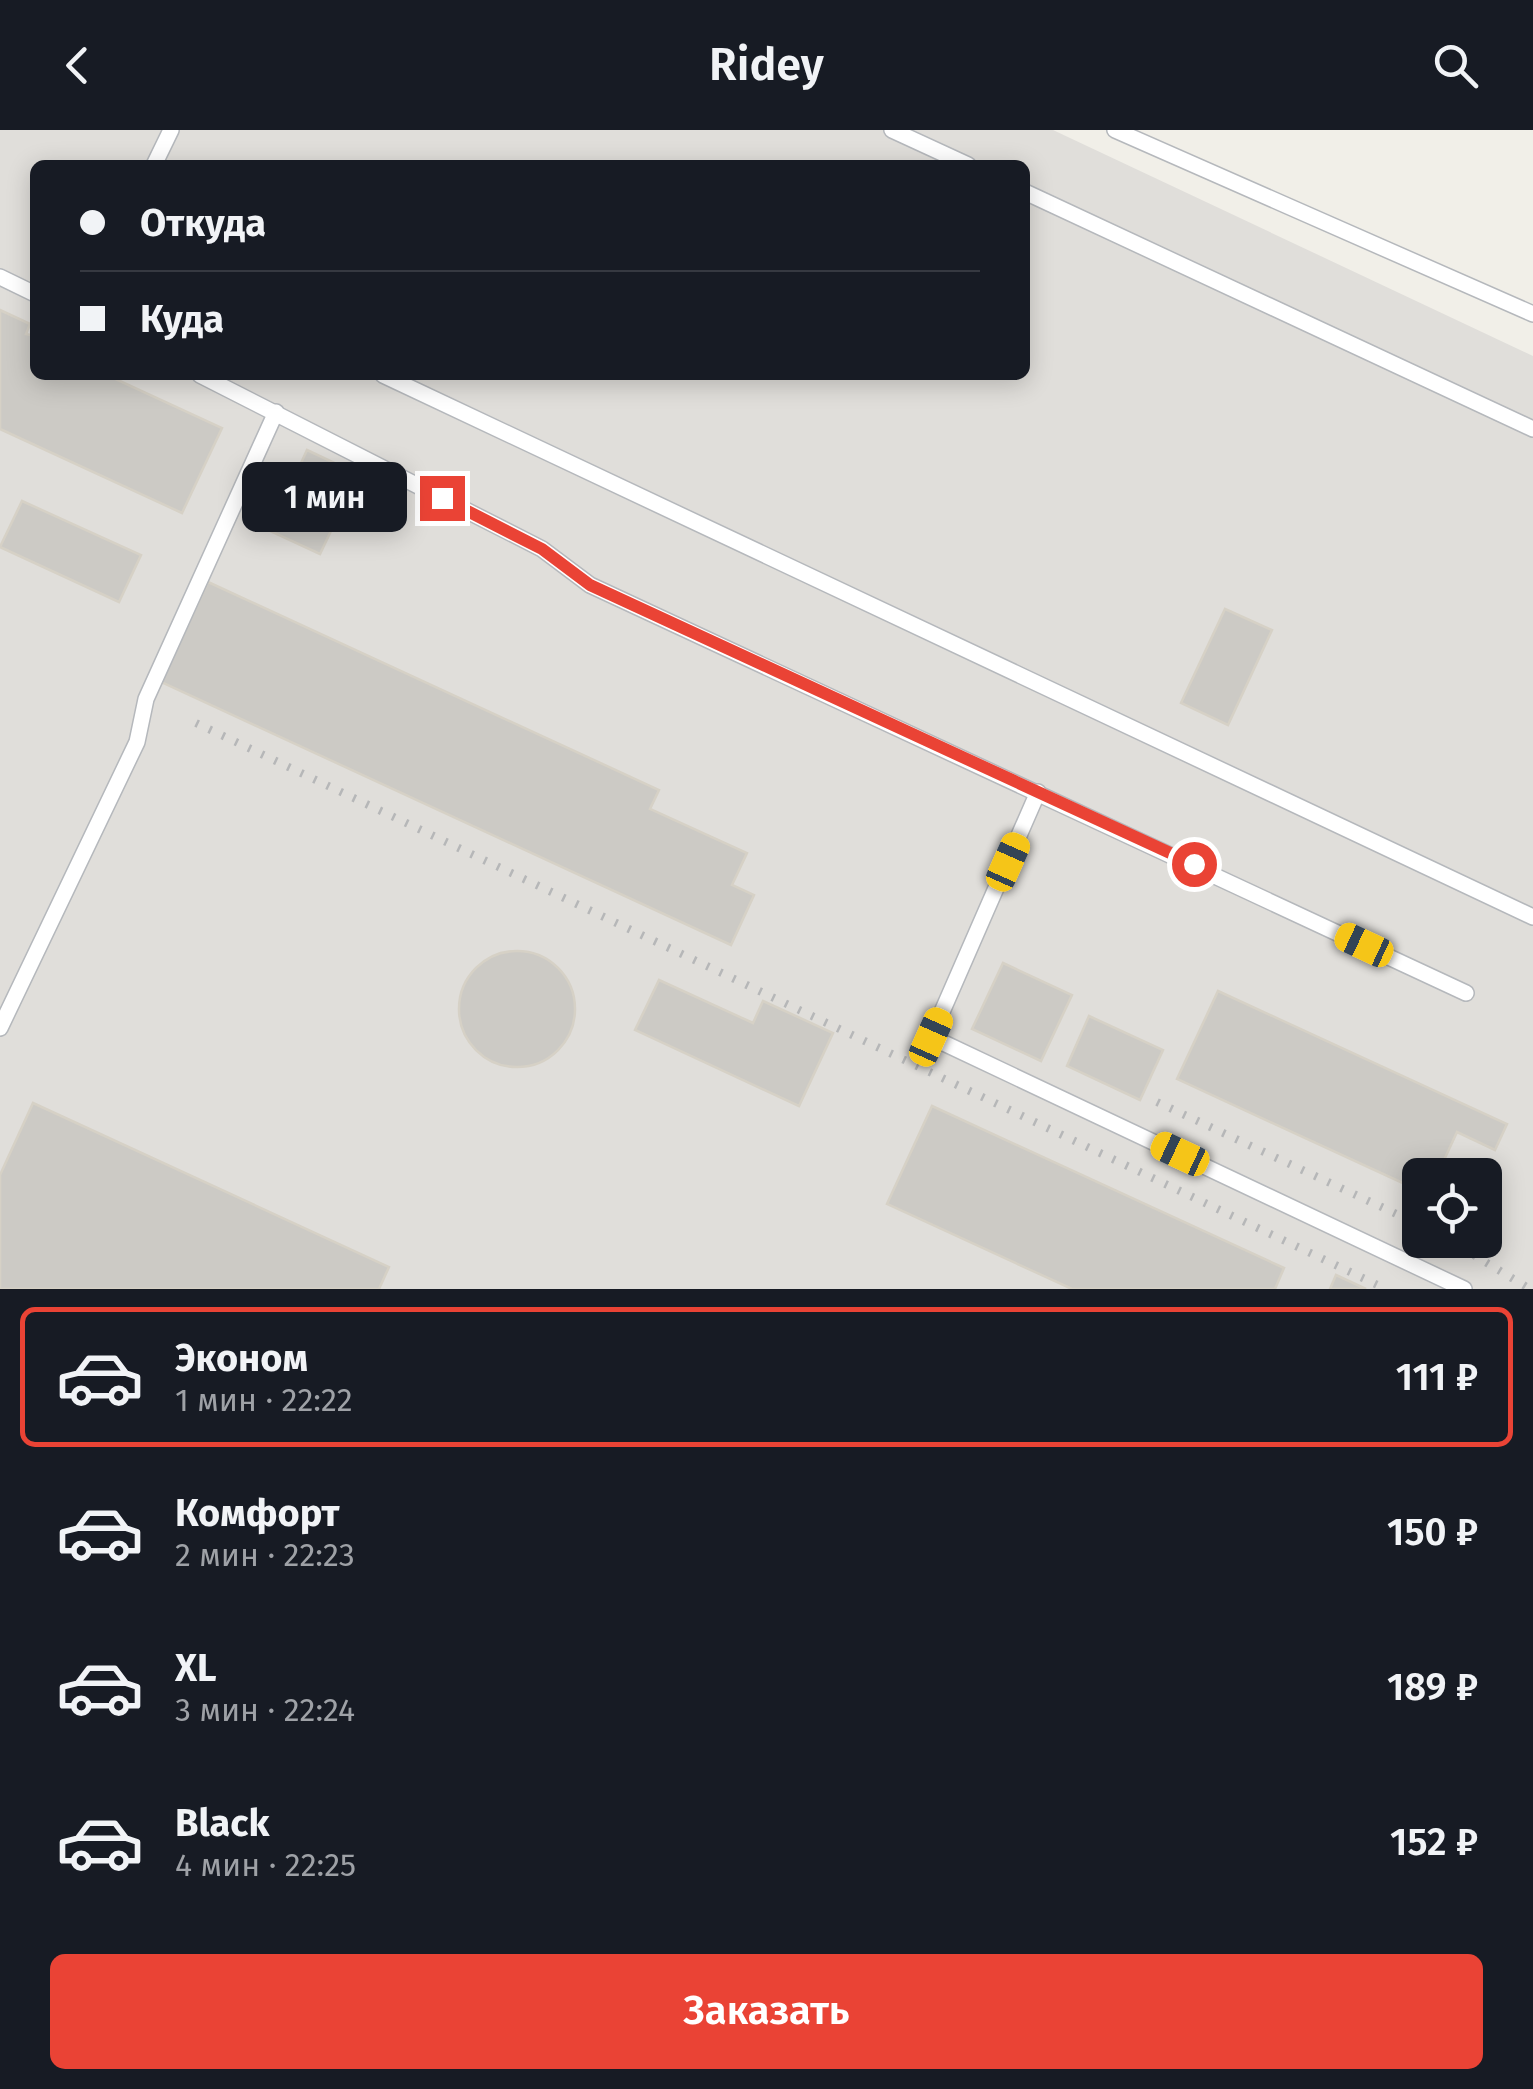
<!DOCTYPE html>
<html lang="ru">
<meta charset="utf-8">
<style>
:root{--surface:#171b24;--page:#20242c;--text:#f1f3f6;--muted:#9ea1a6;--line:#363941;--accent:#ea4335}
body{margin:0;font-family:"Fira Sans",sans-serif;background:var(--page);color:var(--text);height:100vh;display:flex;flex-direction:column;font-size:38px;white-space:nowrap}
*{box-sizing:border-box;margin:0}
p{font-size:32px;color:var(--muted)}
.icon{flex:none;width:55px;height:55px;fill:none;stroke:currentColor;stroke-width:2;stroke-linecap:round;stroke-linejoin:round}
.map{position:relative;height:1159px;overflow:hidden}
.sheet{display:flex;flex-direction:column;background:var(--surface);flex:1}
.sheet>*{flex:none}
.hud{position:absolute;left:30px;top:30px;width:1000px;height:220px;border-radius:15px;box-shadow:0 5px 25px #0003;display:grid;align-content:center;height:220px;padding:0 50px;background:var(--surface)}
.tools{position:absolute;left:1402px;top:1028px;display:grid;gap:20px}
.tools a{display:grid;place-items:center;width:100px;height:100px;border-radius:15px;background:var(--surface);box-shadow:0 5px 25px #0003;font-size:50px}
.end{position:absolute;width:45px;height:45px;margin:-22px;border:12px solid #ea4335;background:#fff;box-shadow:0 0 0 5px #fff}
.from{border-radius:50%}
.bubble{position:absolute;height:70px;border-radius:15px;background:var(--surface);box-shadow:0 5px 25px #0003;font-size:32px;font-weight:600;line-height:70px;text-align:center}
.car{position:absolute;width:30px;height:60px;margin:-30px -15px;border-radius:12px;box-shadow:0 0 8px 2px #0007;background:linear-gradient(#f5c518 24%,#345 0 40%,#f5c518 0 76%,#345 0 86%,#f5c518 0)}
.hud b{display:flex;align-items:center;gap:35px;height:95px;font-size:38px}
.hud b+b{border-top:2px solid var(--line)}
.hud i{width:25px;height:25px;background:var(--text)}
ul{padding:18px 0 0;list-style:none}
li{display:flex;align-items:center;gap:30px;height:140px;margin:0 20px 15px;padding:0 30px;border:5px solid transparent;border-radius:15px}
li div{flex:1}
li b{display:block;font-size:38px}
li em{font-style:normal;font-weight:600}
li.on{border-color:var(--accent)}
li>.icon{width:90px;height:90px;stroke-width:1.5}
.primary-button{display:flex;gap:20px;margin-top:auto;padding:20px 50px}
.primary-button a{flex:1;height:115px;border-radius:15px;background:var(--accent);color:#fff;font-size:40px;font-weight:600;line-height:115px;text-align:center}
header{display:flex;justify-content:space-between;align-items:center;height:130px;padding:0 50px;background:var(--surface);font-size:45px;font-weight:600}
.map>svg:first-child{display:block}
.industrial{fill:#e0deda;fill-rule:evenodd}
.building{fill:#cccac5;stroke:#d6d1c6;stroke-width:2.5}
.lines{fill:none;stroke-linecap:round;stroke-linejoin:round}
.lane-casing{stroke:#b5b8bc;stroke-width:18}
.lane{stroke:#fff;stroke-width:15}
.rail{stroke:#b6b7b8;stroke-width:8;stroke-dasharray:2.5 12;stroke-linecap:butt}
.route{stroke:#ea4335;stroke-width:12}
</style>
<header><svg class="icon" aria-label="back" viewBox="0 0 24 24"><path d="M15 5l-7 7 7 7"/></svg>Ridey<svg class="icon" aria-label="search" viewBox="0 0 24 24"><circle cx="10" cy="10" r="6"/><path d="M15 15l6 6"/></svg></header>
<div class="map">
<svg width="1533" height="1159" viewBox="0 0 1533 1159">
<rect width="100%" height="100%" fill="#f1efe8"/>
<!-- industrial -->
<path class="industrial" d="M 0,0 L 1053,0 L 1533,226 L 1533,1159 L 0,1159 ZM 35,35 L 1025,35 L 1025,245 L 35,245 ZM 1420,1045 L 1485,1045 L 1485,1110 L 1420,1110 Z"/>
<!-- building -->
<g class="building">
<path d="M 0,180 L 30,194 L 26,204 L 35,206 L 35,245 L 107,245 L 222,298 L 182,383 L 0,299 Z"/>
<path d="M 307,320 L 358,344 L 320,424 L 270,401 Z"/>
<path d="M 22,371 L 141,425 L 119,472 L 0,417 Z"/>
<path d="M 208,452 L 659,660 L 650,679 L 747,723 L 732,755 L 754,765 L 731,815 L 161,552 Z"/>
<path d="M 1225,479 L 1272,500 L 1228,595 L 1181,573 Z"/>
<circle cx="517" cy="879" r="58"/>
<path d="M 1003,833 L 1072,865 L 1041,931 L 972,899 Z"/>
<path d="M 659,850 L 753,893 L 763,871 L 833,903 L 799,976 L 635,900 Z"/>
<path d="M 1218,861 L 1507,994 L 1495,1020 L 1457,1002 L 1439,1041 L 1449,1045 L 1420,1045 L 1420,1061 L 1177,949 Z"/>
<path d="M 1089,886 L 1163,920 L 1140,970 L 1067,936 Z"/>
<path d="M 33,973 L 389,1137 L 379,1159 L 0,1159 L 0,1045 Z"/>
<path d="M 932,976 L 1284,1138 L 1275,1159 L 1072,1159 L 887,1074 Z"/>
<path d="M 1336,1145 L 1366,1159 L 1330,1159 Z"/>
</g>
<g class="lines">
<defs>
<g id="lane">
<path d="M 892,0 L 968,35"/>
<path d="M 1115,0 L 1533,184"/>
<path d="M 154,35 L 171,0"/>
<path d="M 1025,62 L 1533,299"/>
<path d="M 0,147 L 35,164"/>
<path d="M 200,245 L 542,419 L 590,455 L 1466,863"/>
<path d="M 383,245 L 1533,787"/>
<path d="M 1038,662 L 931,907 L 1464,1159"/>
<path d="M 0,898 L 137,612 L 146,569 L 276,282"/>
</g>
</defs>
<!-- lane casing -->
<use href="#lane" class="lane-casing"/>
<!-- lane -->
<use href="#lane" class="lane"/>
<!-- rail -->
<g class="rail">
<path d="M 196,593 L 1386,1159"/>
<path d="M 1157,972 L 1420,1095"/>
<path d="M 1449,1110 L 1530,1159"/>
</g>
</g>
<g class="lines">
<!-- route -->
<path class="route" d="M 442,368 L 542,419 L 590,455 L 1194,734"/>
</g>
</svg>
<div class="tools">
<a><svg class="icon" aria-label="locate" viewBox="0 0 24 24"><circle cx="12" cy="12" r="6"/><path d="M12 2v4M12 18v4M2 12h4M18 12h4"/></svg></a>
</div>
<i class="end from" style="left:1194px;top:734px"></i>
<i class="end" style="left:442px;top:368px"></i>
<div class="bubble" style="left:242px;top:332px;width:165px">1 мин</div>
<i class="car" style="left:1008px;top:732px;rotate:24deg"></i>
<i class="car" style="left:1364px;top:815px;rotate:295deg"></i>
<i class="car" style="left:931px;top:907px;rotate:24deg"></i>
<i class="car" style="left:1180px;top:1024px;rotate:295deg"></i>
<div class="hud">
<b><i class="from"></i>Откуда</b>
<b><i></i>Куда</b>
</div>
</div>
<section class="sheet">
<ul>
<li class="on"><svg class="icon" aria-label="car" viewBox="0 0 24 24"><path d="M5 17H2v-5l4-1 3-4h7l3 4 3 1v5h-3M9 17h6M6 11h13"/><circle cx="7" cy="17" r="2"/><circle cx="17" cy="17" r="2"/></svg><div><b>Эконом</b><p>1 мин · 22:22</p></div><em>111 ₽</em></li>
<li><svg class="icon" aria-label="car" viewBox="0 0 24 24"><path d="M5 17H2v-5l4-1 3-4h7l3 4 3 1v5h-3M9 17h6M6 11h13"/><circle cx="7" cy="17" r="2"/><circle cx="17" cy="17" r="2"/></svg><div><b>Комфорт</b><p>2 мин · 22:23</p></div><em>150 ₽</em></li>
<li><svg class="icon" aria-label="car" viewBox="0 0 24 24"><path d="M5 17H2v-5l4-1 3-4h7l3 4 3 1v5h-3M9 17h6M6 11h13"/><circle cx="7" cy="17" r="2"/><circle cx="17" cy="17" r="2"/></svg><div><b>XL</b><p>3 мин · 22:24</p></div><em>189 ₽</em></li>
<li><svg class="icon" aria-label="car" viewBox="0 0 24 24"><path d="M5 17H2v-5l4-1 3-4h7l3 4 3 1v5h-3M9 17h6M6 11h13"/><circle cx="7" cy="17" r="2"/><circle cx="17" cy="17" r="2"/></svg><div><b>Black</b><p>4 мин · 22:25</p></div><em>152 ₽</em></li>
</ul>
<div class="primary-button"><a>Заказать</a></div>
</section>
